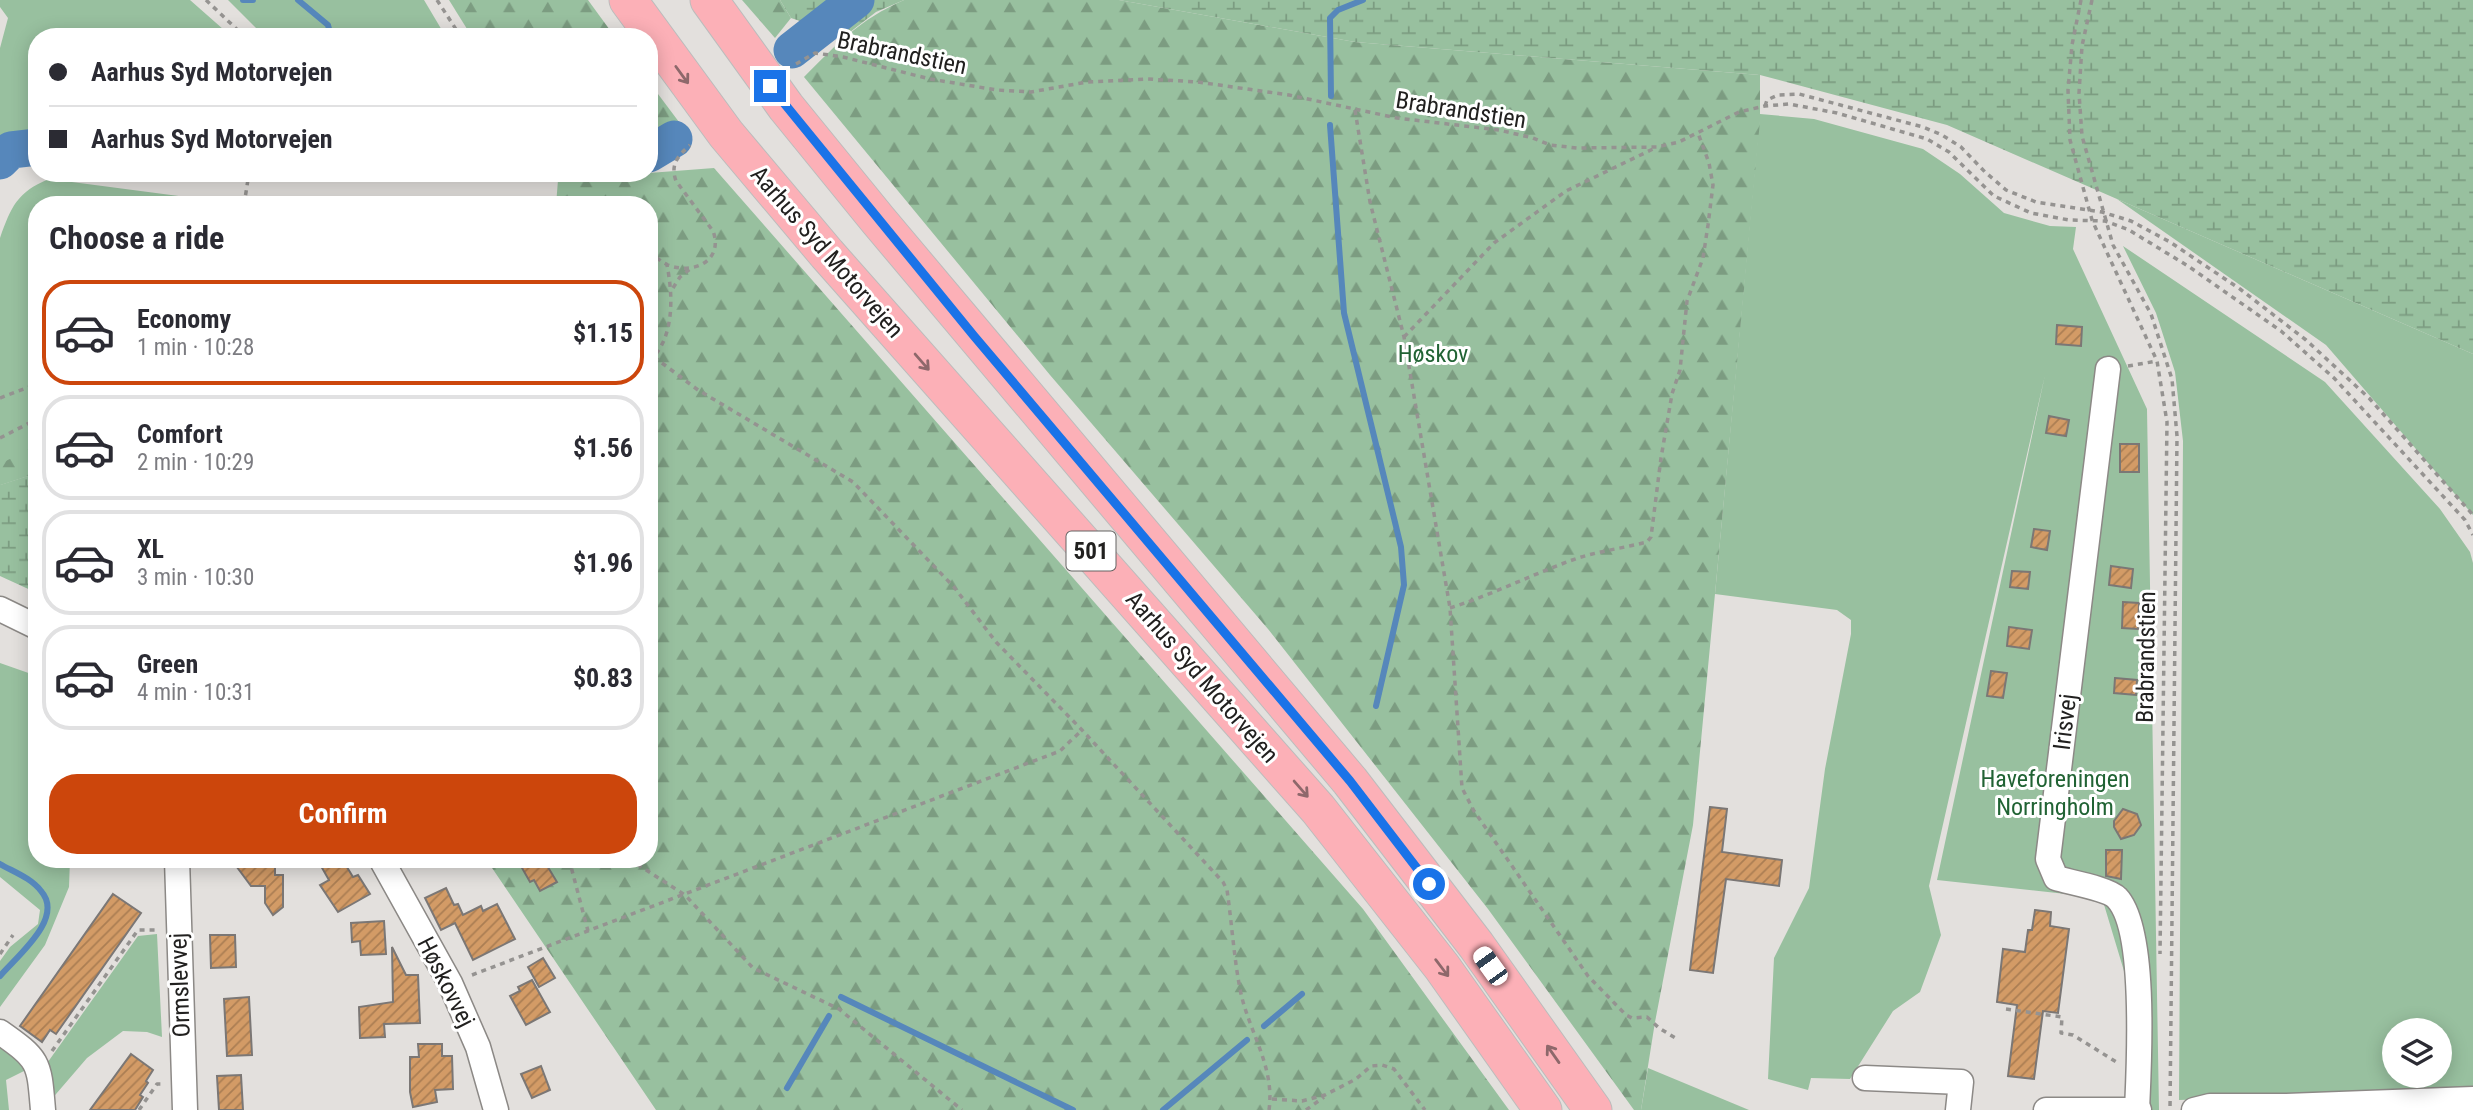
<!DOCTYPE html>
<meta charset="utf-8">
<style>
:root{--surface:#fff;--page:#f7f7f7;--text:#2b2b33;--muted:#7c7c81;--line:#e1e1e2;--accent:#cc460c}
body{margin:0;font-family:"Roboto Condensed",sans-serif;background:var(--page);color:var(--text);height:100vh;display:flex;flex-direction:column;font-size:26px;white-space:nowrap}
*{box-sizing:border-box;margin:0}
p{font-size:23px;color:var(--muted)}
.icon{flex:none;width:38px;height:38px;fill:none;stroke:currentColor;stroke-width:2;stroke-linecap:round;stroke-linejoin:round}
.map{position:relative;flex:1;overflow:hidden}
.panel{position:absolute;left:28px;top:196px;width:630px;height:672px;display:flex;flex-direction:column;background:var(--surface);border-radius:28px;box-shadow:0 4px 18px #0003}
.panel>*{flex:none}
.hud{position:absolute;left:28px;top:28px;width:630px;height:154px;border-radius:28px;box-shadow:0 4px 18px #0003;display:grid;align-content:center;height:154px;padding:0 21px;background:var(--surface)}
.controls{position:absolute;left:2382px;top:1018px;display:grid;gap:14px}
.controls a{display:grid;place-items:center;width:70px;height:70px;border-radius:50%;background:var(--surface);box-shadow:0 4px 18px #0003;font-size:35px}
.end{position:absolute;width:32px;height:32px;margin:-16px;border:9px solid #1a73e8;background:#fff;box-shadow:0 0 0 4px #fff}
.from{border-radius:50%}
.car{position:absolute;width:21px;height:42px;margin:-21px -10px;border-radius:9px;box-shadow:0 0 5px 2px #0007;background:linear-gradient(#fff 24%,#345 0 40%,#fff 0 76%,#345 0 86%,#fff 0)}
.hud b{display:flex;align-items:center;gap:24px;height:66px;font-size:26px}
.hud b+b{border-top:2px solid var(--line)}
.hud i{width:18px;height:18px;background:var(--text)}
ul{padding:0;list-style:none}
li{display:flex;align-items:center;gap:21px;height:105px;margin:0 14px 10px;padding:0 7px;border:4px solid var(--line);border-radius:28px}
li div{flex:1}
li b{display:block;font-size:26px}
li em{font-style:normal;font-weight:700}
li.on{border-color:var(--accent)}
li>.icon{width:63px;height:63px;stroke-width:1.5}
h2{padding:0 21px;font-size:32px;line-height:84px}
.action{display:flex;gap:14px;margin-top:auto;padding:14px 21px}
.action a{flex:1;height:80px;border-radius:28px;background:var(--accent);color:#fff;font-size:28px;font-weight:700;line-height:80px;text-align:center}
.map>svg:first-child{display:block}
.green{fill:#98c09f;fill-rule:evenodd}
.forest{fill:url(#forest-firs)}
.wetland{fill:url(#wetland-marsh)}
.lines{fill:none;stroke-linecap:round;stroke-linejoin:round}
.stream{stroke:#5687bb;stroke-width:6}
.river{stroke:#5687bb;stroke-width:37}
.building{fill:url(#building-hatch);stroke:#7b7775;stroke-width:2}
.minor-casing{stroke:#8c8986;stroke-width:27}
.highway-casing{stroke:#bcbcbc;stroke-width:39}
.path{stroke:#959391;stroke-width:3.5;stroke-dasharray:5 5;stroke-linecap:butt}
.minor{stroke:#fff;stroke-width:24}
.highway{stroke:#fcb0b7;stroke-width:37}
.oneway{stroke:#8e686b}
.route{stroke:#1a73e8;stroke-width:9}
.labels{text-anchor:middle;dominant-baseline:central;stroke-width:6;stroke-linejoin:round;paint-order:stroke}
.shield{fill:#fff;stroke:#646362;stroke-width:2}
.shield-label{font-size:23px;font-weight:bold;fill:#21201f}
.street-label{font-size:24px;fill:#21201f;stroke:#fff}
.park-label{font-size:24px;fill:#216334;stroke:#fff}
</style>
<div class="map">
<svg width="2473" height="1110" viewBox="0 0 2473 1110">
<defs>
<pattern id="forest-firs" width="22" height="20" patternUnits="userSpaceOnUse" patternTransform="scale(1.75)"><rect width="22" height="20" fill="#98c09f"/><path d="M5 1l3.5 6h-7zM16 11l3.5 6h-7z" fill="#7c9c81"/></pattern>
<pattern id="wetland-marsh" width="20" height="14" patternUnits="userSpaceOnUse" patternTransform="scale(1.75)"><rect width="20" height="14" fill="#98c09f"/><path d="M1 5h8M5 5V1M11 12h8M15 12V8" fill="none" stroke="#7c9c81"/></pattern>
<pattern id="building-hatch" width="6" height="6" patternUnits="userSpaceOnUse" patternTransform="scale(1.75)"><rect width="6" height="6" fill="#d39b66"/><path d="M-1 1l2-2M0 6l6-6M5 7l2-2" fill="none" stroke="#ab7e53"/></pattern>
</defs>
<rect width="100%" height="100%" fill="#e3e0dd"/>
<!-- green -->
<g class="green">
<path d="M 0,0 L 190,0 L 232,37 L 37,37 L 37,144 L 29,138 L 0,158 L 0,48 L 8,18 L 0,7 Z"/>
<path d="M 228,0 L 424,0 L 446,37 L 265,37 Z"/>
<path d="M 1760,114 L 1814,119 L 1923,149 L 1960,174 L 2004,213 L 2050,226 L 2076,227 L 2073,249 L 2147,409 L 2159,1110 L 2129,1110 L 2127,981 L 2102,898 L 1937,880 L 2045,375 L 1929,886 L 1941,935 L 1920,992 L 1893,1011 L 1850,1079 L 1811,1078 L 1808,1090 L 1768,1079 L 1774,958 L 1809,888 L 1825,769 L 1851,634 L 1851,620 L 1837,610 L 1715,594 Z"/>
<path d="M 49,179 L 232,203 L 232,205 L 37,205 L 37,473 L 0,485 L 0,238 C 11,207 17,192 49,179 Z"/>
<path d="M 2117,199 L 2473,354 L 2473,515 L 2326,345 Z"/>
<path d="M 2123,246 L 2325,382 L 2440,509 L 2470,552 L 2473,563 L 2473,1090 L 2179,1100 L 2183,441 L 2175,372 L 2156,313 ZM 2394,1031 L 2440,1031 L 2440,1076 L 2394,1076 Z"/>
<path d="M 0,663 L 37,676 L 37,859 L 70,859 L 69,887 L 45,945 L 0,1007 L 0,961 L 10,947 L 38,924 L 40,910 L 0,877 Z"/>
<path d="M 157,934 L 162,1037 L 147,1032 L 123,1031 L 87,1058 L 50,1101 L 45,1066 L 138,936 Z"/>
<path d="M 0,1045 L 15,1055 L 26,1070 L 6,1080 L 9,1110 L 0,1110 Z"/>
<path d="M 1648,1068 L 1749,1110 L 1641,1110 Z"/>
</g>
<!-- forest -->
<g class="forest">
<path d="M 449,0 L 588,0 L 615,37 L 472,37 Z"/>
<path d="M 742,0 L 780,0 L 791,18 L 775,38 Z"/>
<path d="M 904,0 L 1119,0 L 1355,42 L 1760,75 L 1760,121 L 1693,825 L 1655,1022 L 1641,1110 L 1634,1110 L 1488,909 L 1268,629 L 1050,375 L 804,77 C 838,43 859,20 904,0 Z"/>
<path d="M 649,82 L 679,122 L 649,146 Z"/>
<path d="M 714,168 L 1363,909 L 1509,1110 L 656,1110 L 486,859 L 649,859 L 649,205 L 556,205 L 558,180 Z"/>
<path d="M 37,445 L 37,473 L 0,485 L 0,464 Z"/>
</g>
<!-- wetland -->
<g class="wetland">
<path d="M 780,0 L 904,0 L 876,12 L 845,36 L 791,18 Z"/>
<path d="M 1119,0 L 2473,0 L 2473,354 L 1947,125 L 1760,75 L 1355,42 Z"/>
<path d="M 37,473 L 37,593 L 0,576 L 0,485 Z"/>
</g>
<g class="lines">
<!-- stream -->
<g class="stream">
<path d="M 243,0 L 253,0"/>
<path d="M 298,0 L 328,25 L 331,37"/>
<path d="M 1331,96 L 1330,18 L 1338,10 L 1363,0"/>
<path d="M 1330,125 L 1344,313 L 1401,547 L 1404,585 L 1376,706"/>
<path d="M 0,864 C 14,872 31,878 41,891 C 65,918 17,956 0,976"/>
<path d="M 841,997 L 1073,1110"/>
<path d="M 1264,1026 L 1302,994"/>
<path d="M 787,1088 L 829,1016"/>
<path d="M 1163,1110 L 1247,1040"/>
</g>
<!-- river -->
<g class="river">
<path d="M 792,50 L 856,0"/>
<path d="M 649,154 L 674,139"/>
<path d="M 0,161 L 11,150 L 37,147"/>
</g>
</g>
<!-- building -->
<g class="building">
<path d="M 2057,325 L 2082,327 L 2081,346 L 2056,344 Z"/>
<path d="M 2049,416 L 2069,420 L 2066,436 L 2046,433 Z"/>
<rect x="2120" y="444" width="19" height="28"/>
<path d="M 2034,529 L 2050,531 L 2047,550 L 2031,547 Z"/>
<path d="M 2111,566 L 2133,569 L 2131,588 L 2109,585 Z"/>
<path d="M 2012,571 L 2030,572 L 2028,589 L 2010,587 Z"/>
<path d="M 2123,602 L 2139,603 L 2138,629 L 2122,628 Z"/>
<path d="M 2009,627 L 2032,630 L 2029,649 L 2007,646 Z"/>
<path d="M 1991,671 L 2007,673 L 2003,698 L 1987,696 Z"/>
<path d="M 2115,678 L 2137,680 L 2136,695 L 2114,693 Z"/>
<path d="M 1710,807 L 1727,809 L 1722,852 L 1782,860 L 1779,886 L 1726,879 L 1713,973 L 1690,970 Z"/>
<path d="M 2123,809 L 2137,814 L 2141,825 L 2134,835 L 2121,839 L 2114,827 L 2114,821 Z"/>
<path d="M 2106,850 L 2122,850 L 2121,879 L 2106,876 Z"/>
<path d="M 231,859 L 275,859 L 275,875 L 283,875 L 283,907 L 273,915 L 265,903 L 265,886 L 251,886 Z"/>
<path d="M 317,859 L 342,859 L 353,877 L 358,875 L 370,894 L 338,912 L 320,885 L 329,880 Z"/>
<path d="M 538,859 L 543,859 L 557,882 L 540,891 L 534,880 L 530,882 L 522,868 Z"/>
<path d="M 446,888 L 454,905 L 458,904 L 463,915 L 481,906 L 483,911 L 497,904 L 515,939 L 473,960 L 455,923 L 441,930 L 425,898 Z"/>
<path d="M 113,894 L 141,913 L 56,1034 L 50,1030 L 42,1042 L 20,1026 Z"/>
<path d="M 2035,910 L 2051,912 L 2050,926 L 2069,929 L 2058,1013 L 2043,1011 L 2034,1079 L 2008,1076 L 2017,1005 L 1997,1002 L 2003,949 L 2025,952 L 2028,930 L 2032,930 Z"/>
<path d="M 384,921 L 386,954 L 361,955 L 360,941 L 352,942 L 351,923 Z"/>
<path d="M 210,935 L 235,935 L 236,967 L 211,968 Z"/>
<path d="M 392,947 L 406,975 L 418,975 L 420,1023 L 384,1024 L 385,1037 L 360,1038 L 359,1007 L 393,1002 Z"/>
<path d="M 543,958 L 555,978 L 539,987 L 528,967 Z"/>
<path d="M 532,980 L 550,1012 L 526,1025 L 510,996 L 520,991 L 518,987 Z"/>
<path d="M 249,997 L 252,1055 L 227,1056 L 224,999 Z"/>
<path d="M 418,1044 L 442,1044 L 442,1056 L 452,1056 L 453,1089 L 435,1090 L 437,1102 L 413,1107 L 410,1092 L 410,1057 L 419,1057 Z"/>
<path d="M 131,1054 L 153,1070 L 146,1081 L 148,1083 L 140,1095 L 143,1097 L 135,1110 L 90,1110 Z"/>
<path d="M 541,1066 L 550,1090 L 532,1098 L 521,1074 Z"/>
<path d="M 241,1075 L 243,1110 L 219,1110 L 217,1076 Z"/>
</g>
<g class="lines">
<defs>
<g id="minor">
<path d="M 2108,369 L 2048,859 L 2056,878 C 2069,882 2109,889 2117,898 C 2147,930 2139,1065 2137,1110"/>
<path d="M 0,609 L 37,627"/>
<path d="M 177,859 L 185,1110"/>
<path d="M 381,859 L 450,983 L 478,1047 L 496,1110"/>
<path d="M 0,1032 C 40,1060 39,1062 43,1110"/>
<path d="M 1865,1078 L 1961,1082 L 1958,1110"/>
<path d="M 2046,1110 L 2139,1110"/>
<path d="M 2194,1110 L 2210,1106 L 2285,1106 L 2473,1099"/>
</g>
<g id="highway">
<path d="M 628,0 L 726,134 L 827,254 L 1318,809 L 1442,967 L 1543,1110"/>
<path d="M 709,0 L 786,107 L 878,220 L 1350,781 L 1476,945 L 1593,1110"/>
</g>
</defs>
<!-- minor casing -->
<use href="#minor" class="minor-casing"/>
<!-- highway casing -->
<use href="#highway" class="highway-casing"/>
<!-- path -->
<g class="path">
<path d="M 206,0 L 245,37"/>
<path d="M 437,0 L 461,37"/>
<path d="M 2081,0 L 2072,45 L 2068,90 L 2070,140 L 2092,220 L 2157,361 L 2167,422 L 2160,954"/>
<path d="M 2092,0 L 2082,46 L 2079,93 L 2082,136 L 2113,245 L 2151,314 L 2172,379 L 2177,436 L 2170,1110"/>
<path d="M 796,64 L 815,53 L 843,57 L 930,79 L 997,90 L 1031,92 L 1087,82 L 1147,79 L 1198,82 L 1289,95 L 1397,118 L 1499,130 L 1533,138 L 1550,145 L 1577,148 L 1657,147 L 1679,142 L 1739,112 L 1765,106 L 1789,104 L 1837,113 L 1927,139 L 1949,152 L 1994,196 L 2031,213 L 2069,220 L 2105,221 L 2129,230 L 2188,266 L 2281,331 L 2334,378 L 2465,520 L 2473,535"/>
<path d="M 1765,106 L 1767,100 L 1778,95 L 1799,94 L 1923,127 L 1942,135 L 1961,147 L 1985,172 L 2006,190 L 2036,202 L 2102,212 L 2131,221 L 2170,242 L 2240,289 L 2306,340 L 2369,398 L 2473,515"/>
<path d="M 1355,110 L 1370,202 L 1404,337 L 1450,608 L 1462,788 L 1474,811 L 1588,976 L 1626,1015 L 1632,1018 L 1647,1017 L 1659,1028 L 1677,1039"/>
<path d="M 244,205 L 249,173"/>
<path d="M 278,205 C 292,198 302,201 318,205"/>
<path d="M 397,205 L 430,205"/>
<path d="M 649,251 C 655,256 661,262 668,265 C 693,275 724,261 713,231 L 676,181 C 670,164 678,156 690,145"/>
<path d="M 673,288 L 680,277 L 690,269"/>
<path d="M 1404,337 L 1494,243 L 1566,191 L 1655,148"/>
<path d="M 654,357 L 698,390 L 853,482 L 954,587 L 996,642 L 1082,730 L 1223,882 L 1227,890 C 1232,924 1234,960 1241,994 C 1250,1033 1275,1068 1269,1110"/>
<path d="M 649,361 C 675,339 673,295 667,265"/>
<path d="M 2128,366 L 2157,361"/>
<path d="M 0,398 L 37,384"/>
<path d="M 0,438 L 37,419"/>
<path d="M 1450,608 C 1494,594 1535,573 1578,558 C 1600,551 1624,548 1647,542 L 1651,537 L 1661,458 L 1672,394 L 1680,370 L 1687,301 L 1703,258 L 1708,225 L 1713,185 L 1709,163 L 1698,133"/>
<path d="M 569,859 L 588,931"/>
<path d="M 629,859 L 685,895 L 753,968 L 839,1009 L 962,1110"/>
<path d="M 0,954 L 13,935"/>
<path d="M 472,975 L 1060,751 L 1082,730"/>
<path d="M 2006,1009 L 2062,1017 L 2061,1033 L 2073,1035 L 2118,1063"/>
<path d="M 52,1051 L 138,930 L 157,930"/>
<path d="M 1272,1099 L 1302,1101 L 1325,1095 L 1356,1079 L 1371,1066 L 1382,1065 L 1394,1069 L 1425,1110"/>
<path d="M 139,1110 L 157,1084 L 162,1084"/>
<path d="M 1306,1110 L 1324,1097"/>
</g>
<!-- minor -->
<use href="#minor" class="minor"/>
<!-- highway -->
<use href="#highway" class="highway"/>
</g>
<!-- one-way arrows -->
<defs><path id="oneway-shaft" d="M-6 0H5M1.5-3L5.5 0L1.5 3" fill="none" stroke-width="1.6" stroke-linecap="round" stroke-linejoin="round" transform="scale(1.75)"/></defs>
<g class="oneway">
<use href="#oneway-shaft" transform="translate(682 75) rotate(54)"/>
<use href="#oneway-shaft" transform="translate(922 362) rotate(49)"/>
<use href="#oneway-shaft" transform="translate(1301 789) rotate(49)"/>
<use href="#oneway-shaft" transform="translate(1442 968) rotate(53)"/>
<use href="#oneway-shaft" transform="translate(1553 1054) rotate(-125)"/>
</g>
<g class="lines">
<!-- route -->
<path class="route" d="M 770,86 L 974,336 L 1350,781 L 1429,884"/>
</g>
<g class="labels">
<!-- shield labels -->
<rect class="shield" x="1066.5" y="531.5" width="49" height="39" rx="5"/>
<g class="shield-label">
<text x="1091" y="551">501</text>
</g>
<!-- street labels -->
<g class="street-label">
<text transform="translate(902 53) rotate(12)">Brabrandstien</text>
<text transform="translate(1461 110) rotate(9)">Brabrandstien</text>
<text transform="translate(827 252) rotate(49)">Aarhus Syd Motorvejen</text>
<text transform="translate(2146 657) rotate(-89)">Brabrandstien</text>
<text transform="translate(1202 677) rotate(49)">Aarhus Syd Motorvejen</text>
<text transform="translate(2065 722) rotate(-83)">Irisvej</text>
<text transform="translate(446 982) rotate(63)">Høskovvej</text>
<text transform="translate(180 985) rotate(-92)">Ormslevvej</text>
</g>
<!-- park labels -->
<g class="park-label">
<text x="1433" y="354">Høskov</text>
<text x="2055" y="779">Haveforeningen<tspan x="2055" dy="28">Norringholm</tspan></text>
</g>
</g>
</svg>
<div class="controls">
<a><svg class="icon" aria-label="layers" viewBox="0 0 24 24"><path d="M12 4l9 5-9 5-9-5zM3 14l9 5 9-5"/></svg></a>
</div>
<i class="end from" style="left:1429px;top:884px"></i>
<i class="end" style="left:770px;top:86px"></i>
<i class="car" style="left:1490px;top:966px;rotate:324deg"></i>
<div class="hud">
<b><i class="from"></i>Aarhus Syd Motorvejen</b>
<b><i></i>Aarhus Syd Motorvejen</b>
</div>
<section class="panel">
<h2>Choose a ride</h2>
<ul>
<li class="on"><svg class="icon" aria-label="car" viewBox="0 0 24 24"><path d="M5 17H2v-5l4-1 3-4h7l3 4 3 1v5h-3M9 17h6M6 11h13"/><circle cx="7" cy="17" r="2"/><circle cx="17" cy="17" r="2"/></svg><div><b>Economy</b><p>1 min · 10:28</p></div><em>$1.15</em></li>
<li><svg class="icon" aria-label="car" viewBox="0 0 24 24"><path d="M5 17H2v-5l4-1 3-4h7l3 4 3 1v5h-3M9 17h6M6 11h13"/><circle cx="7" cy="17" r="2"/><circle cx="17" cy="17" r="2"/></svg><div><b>Comfort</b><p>2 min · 10:29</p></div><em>$1.56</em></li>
<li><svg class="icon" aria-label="car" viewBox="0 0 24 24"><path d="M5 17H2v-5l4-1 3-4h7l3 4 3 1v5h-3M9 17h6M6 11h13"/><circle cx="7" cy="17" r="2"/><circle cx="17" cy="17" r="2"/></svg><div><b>XL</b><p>3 min · 10:30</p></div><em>$1.96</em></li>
<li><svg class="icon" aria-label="car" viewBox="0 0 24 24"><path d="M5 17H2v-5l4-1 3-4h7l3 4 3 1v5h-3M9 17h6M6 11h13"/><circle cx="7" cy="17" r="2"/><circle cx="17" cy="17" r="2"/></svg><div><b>Green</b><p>4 min · 10:31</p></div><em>$0.83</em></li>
</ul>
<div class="action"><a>Confirm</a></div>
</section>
</div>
